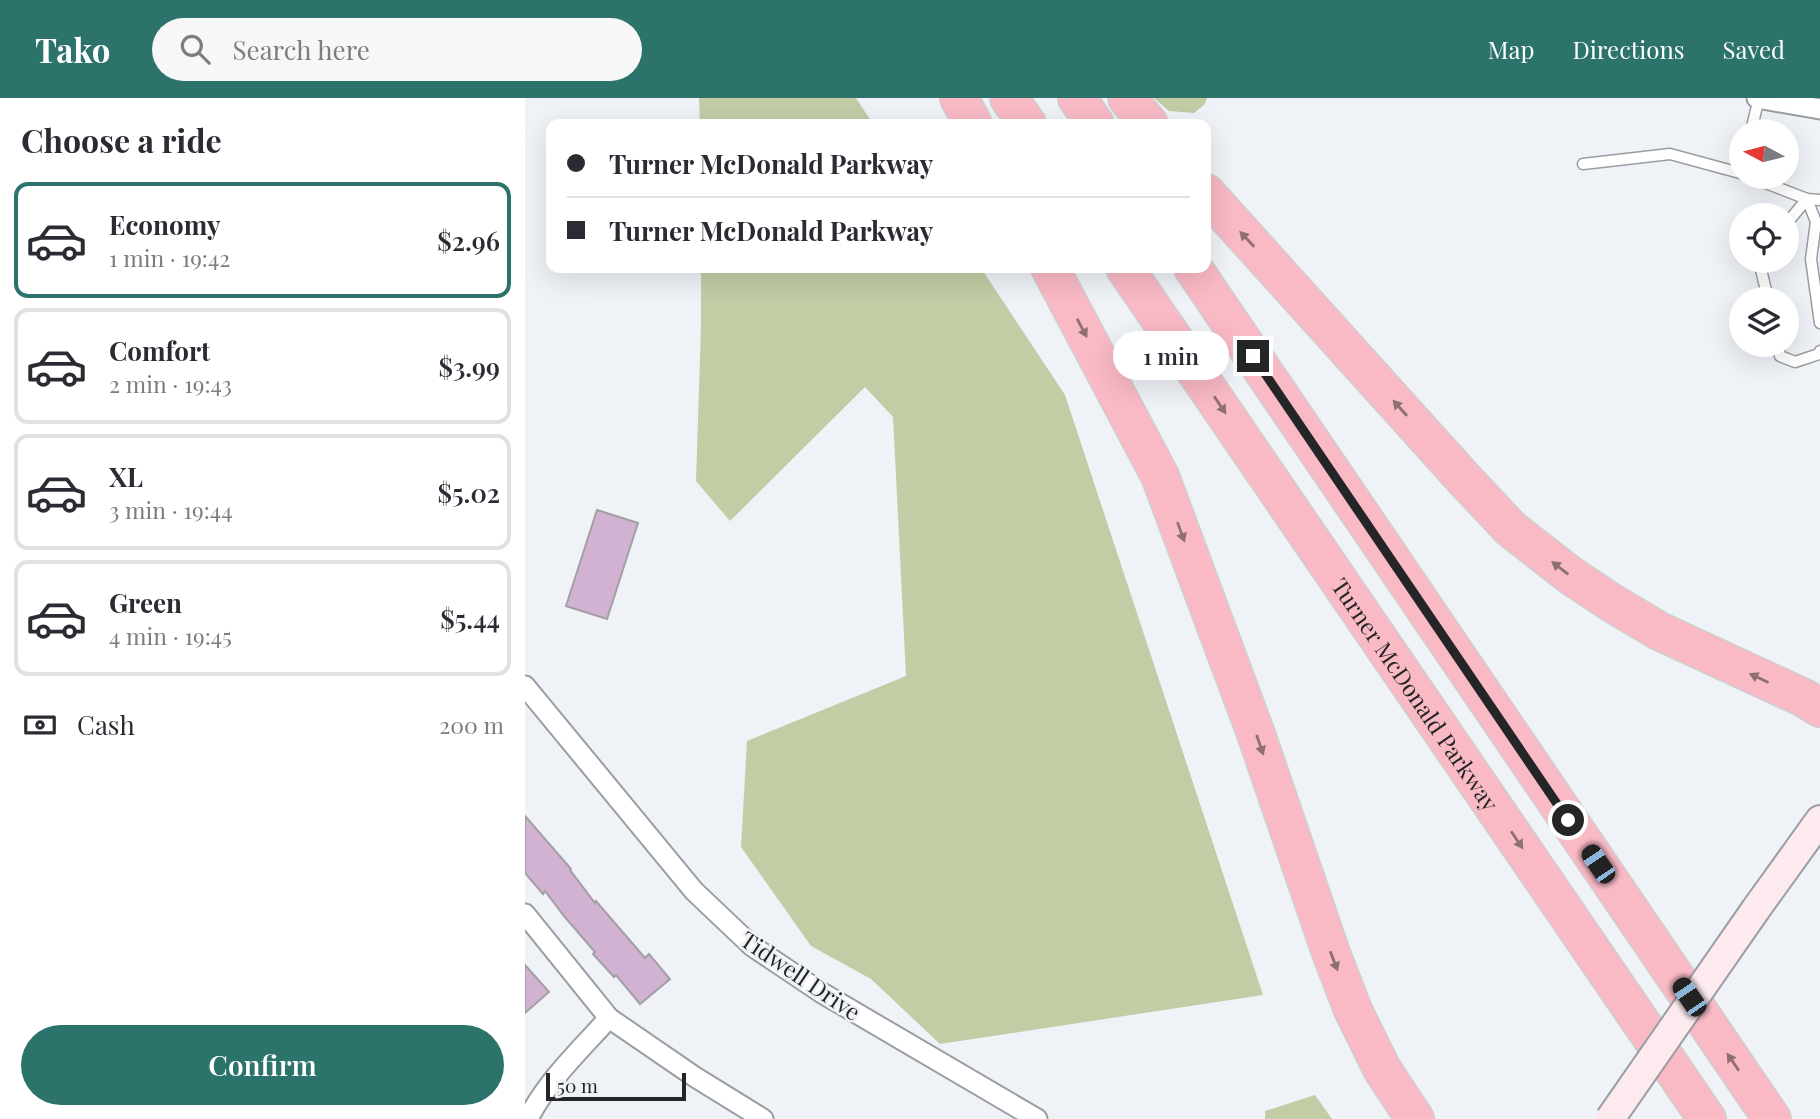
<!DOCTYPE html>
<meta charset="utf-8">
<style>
:root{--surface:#fff;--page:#f7f7f7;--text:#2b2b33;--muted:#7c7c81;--line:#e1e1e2;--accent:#2b736b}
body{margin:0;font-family:"Playfair Display",serif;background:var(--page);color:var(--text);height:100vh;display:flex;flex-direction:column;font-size:26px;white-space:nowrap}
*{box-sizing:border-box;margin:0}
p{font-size:23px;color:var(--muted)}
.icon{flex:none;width:38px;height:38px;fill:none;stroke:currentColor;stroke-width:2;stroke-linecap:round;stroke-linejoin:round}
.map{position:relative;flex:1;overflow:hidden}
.sheet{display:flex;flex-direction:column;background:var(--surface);width:525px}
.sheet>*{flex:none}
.hud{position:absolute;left:21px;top:21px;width:665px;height:154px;border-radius:14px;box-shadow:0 7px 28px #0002;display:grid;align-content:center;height:154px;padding:0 21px;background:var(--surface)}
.needle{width:46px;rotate:277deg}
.buttons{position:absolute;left:1204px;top:21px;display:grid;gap:14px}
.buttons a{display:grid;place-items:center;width:70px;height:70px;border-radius:50%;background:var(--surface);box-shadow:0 7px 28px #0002;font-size:35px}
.scale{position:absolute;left:21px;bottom:18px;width:140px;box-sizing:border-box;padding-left:7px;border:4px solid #232526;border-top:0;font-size:19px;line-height:24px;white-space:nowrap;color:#232526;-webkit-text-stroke:5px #eff2f7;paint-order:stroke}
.end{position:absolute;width:32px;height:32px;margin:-16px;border:9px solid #232526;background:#fff;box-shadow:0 0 0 4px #fff}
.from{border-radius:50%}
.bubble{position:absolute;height:49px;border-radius:24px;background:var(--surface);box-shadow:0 7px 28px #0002;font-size:23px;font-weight:600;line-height:49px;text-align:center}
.car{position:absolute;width:21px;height:42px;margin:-21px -10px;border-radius:9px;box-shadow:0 0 5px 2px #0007;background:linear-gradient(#222 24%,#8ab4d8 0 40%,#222 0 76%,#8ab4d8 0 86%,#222 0)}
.hud b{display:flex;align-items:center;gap:24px;height:66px;font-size:26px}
.hud b+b{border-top:2px solid var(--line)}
.hud i{width:18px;height:18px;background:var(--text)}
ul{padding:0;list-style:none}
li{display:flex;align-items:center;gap:21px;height:116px;margin:0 14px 10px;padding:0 7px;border:4px solid var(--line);border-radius:14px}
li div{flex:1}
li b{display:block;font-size:26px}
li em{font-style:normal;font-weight:600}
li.active{border-color:var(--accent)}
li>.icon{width:63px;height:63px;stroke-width:1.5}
h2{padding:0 21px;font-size:32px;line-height:84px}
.pay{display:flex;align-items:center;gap:18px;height:77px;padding:0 21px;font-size:26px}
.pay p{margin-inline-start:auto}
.cta{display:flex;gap:14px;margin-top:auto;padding:14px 21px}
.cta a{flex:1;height:80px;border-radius:42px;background:var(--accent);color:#fff;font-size:28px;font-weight:600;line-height:80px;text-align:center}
header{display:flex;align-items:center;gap:42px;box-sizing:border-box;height:98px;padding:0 35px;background:var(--accent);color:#fff}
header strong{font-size:33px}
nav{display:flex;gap:38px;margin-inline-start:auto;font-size:24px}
.search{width:490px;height:63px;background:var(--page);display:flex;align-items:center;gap:18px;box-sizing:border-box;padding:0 24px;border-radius:38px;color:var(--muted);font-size:26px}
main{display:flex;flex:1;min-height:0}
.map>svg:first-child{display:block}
.green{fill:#c2cda6}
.building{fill:#d2b2d3;stroke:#a39fa3;stroke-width:2}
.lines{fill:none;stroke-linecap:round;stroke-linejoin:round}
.service-casing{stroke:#9a9da2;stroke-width:13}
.minor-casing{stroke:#9a9da2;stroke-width:23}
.secondary-casing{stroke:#9a9da2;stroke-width:32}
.motorway-casing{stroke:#cfcfcf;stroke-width:40}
.service{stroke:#fff;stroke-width:10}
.minor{stroke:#fff;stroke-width:19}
.secondary{stroke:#fdeaee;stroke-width:28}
.motorway{stroke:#f9b9c5;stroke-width:37}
.secondary-bridge-casing{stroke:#9a9da2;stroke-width:32;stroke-linecap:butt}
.secondary-bridge{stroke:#fdeaee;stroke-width:28}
.oneway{fill:#8e6f76}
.route{stroke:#232526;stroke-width:9}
.labels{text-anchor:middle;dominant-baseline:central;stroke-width:5;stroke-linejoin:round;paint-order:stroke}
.street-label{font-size:23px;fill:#232526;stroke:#eff2f7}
</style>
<header>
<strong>Tako</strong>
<div class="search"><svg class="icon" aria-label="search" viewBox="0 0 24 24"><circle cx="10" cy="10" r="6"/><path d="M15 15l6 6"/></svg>Search here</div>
<nav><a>Map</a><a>Directions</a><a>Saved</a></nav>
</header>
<main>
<section class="sheet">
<h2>Choose a ride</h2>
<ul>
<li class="active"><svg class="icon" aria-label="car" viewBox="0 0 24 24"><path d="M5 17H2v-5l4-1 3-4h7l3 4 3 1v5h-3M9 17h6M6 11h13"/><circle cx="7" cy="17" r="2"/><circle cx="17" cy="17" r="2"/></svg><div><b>Economy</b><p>1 min · 19:42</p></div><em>$2.96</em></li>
<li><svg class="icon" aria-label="car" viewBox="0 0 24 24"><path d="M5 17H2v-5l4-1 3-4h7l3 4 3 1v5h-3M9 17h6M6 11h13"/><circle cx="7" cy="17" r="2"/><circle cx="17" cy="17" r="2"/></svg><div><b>Comfort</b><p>2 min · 19:43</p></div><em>$3.99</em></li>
<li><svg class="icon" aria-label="car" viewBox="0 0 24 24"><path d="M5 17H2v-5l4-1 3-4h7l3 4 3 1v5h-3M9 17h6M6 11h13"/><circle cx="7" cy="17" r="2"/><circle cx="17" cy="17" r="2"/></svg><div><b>XL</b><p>3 min · 19:44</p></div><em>$5.02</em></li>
<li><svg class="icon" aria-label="car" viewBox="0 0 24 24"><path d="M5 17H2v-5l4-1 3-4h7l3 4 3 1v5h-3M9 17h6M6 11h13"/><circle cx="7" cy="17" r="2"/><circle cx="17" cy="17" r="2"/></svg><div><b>Green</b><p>4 min · 19:45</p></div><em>$5.44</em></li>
</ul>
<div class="pay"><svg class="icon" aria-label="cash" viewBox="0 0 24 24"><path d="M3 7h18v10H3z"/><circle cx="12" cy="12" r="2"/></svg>Cash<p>200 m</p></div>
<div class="cta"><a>Confirm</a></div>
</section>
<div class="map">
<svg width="1295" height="1021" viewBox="0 0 1295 1021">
<rect width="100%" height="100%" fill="#eff2f7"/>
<!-- green -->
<g class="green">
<path d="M 174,0 L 331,0 L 348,26 L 175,26 Z"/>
<path d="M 629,0 L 682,0 L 680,6 L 669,15 L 644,13 Z"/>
<path d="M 176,170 L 456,170 L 540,297 L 738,897 L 415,946 L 346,881 L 286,848 L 216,749 L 222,643 L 381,578 L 368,319 L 340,289 L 205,423 L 171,383 L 176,229 Z"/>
<path d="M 790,997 L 807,1021 L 740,1021 L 740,1013 Z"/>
</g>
<!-- building -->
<g class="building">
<path d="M 72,412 L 113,425 L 82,521 L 41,508 Z"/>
<path d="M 0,718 L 46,771 L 45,772 L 70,805 L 71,803 L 120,860 L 124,856 L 145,881 L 115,906 L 91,877 L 89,879 L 68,856 L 70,854 L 39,818 L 20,793 L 18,796 L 0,775 Z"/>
<path d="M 0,867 L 24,894 L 0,915 Z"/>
</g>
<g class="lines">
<defs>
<g id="service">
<path d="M 1226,33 L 1234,0"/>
<path d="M 1058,66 L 1145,56 L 1215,75"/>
<path d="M 1225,79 L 1282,101 L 1295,102"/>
<path d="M 1262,125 L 1282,101 L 1291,124 L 1286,161 L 1295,225"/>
<path d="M 1234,163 L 1243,201"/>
<path d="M 1253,247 L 1255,258 L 1270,264 L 1294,256 L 1295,253"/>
</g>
<g id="minor">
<path d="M 1232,0 L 1295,11"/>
<path d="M 0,588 L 169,793 L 227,848 L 297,895 L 512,1021"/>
<path d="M 0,816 L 84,920 L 170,979 L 238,1021"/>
<path d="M 3,1021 C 22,983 56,951 84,920"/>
</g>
<path id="secondary" d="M 1231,811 L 1295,722"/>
<g id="motorway">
<path d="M 434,0 L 448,26"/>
<path d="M 484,0 L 502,26"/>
<path d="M 552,0 L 570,26"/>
<path d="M 602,0 L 624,26"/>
<path d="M 681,95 L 939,381 L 986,431 L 1045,477 L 1087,505 L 1134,533 L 1279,600 L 1295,610"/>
<path d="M 525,170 L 635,378 L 731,636 L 806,855 L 828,912 L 857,971 L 890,1021"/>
<path id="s1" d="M 600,170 L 1182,1021"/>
<path d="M 668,170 L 1247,1021"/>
</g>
</defs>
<!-- service casing -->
<use href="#service" class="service-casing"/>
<!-- minor casing -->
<use href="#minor" class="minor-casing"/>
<!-- secondary casing -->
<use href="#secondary" class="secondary-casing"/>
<!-- motorway casing -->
<use href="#motorway" class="motorway-casing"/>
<!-- service -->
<use href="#service" class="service"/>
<!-- minor -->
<use href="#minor" class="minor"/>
<!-- secondary -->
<use href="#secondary" class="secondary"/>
<!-- motorway -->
<use href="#motorway" class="motorway"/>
<defs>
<path id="secondary-bridge" d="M 1085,1021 L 1231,811"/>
</defs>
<!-- secondary-bridge casing -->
<use href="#secondary-bridge" class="secondary-bridge-casing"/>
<!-- secondary-bridge -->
<use href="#secondary-bridge" class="secondary-bridge"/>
</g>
<!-- one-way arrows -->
<defs><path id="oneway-solid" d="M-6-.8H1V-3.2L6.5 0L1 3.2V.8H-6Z" transform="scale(1.75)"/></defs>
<g class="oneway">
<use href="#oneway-solid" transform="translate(722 141) rotate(-133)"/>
<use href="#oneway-solid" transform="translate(557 230) rotate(62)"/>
<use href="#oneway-solid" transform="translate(695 307) rotate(56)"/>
<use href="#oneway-solid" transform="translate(875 310) rotate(-132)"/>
<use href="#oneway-solid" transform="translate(656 434) rotate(70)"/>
<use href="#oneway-solid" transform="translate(1035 470) rotate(-142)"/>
<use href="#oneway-solid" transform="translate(1234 580) rotate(-155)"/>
<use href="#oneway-solid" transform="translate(735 647) rotate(71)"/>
<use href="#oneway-solid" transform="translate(992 742) rotate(56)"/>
<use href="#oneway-solid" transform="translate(809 863) rotate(69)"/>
<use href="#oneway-solid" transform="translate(1208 964) rotate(-124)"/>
</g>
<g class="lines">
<!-- route -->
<path class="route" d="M 728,258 L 1043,722"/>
</g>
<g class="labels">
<!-- street labels -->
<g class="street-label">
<text stroke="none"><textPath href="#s1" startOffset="516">Turner McDonald Parkway</textPath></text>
<text transform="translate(276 877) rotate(34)">Tidwell Drive</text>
</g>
</g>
</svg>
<div class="buttons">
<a><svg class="needle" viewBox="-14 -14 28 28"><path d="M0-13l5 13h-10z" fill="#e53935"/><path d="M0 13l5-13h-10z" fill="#7c7c81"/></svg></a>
<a><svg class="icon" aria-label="locate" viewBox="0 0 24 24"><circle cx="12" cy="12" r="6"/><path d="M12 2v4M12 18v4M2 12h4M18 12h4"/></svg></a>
<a><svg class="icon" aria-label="layers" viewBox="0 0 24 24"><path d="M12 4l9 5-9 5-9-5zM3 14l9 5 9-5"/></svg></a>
</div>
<div class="scale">50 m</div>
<i class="end from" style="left:1043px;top:722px"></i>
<i class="end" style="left:728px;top:258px"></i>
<div class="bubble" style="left:588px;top:233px;width:116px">1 min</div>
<i class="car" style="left:1073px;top:766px;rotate:326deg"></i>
<i class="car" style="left:1164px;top:899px;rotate:326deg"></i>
<div class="hud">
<b><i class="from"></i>Turner McDonald Parkway</b>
<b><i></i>Turner McDonald Parkway</b>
</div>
</div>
</main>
